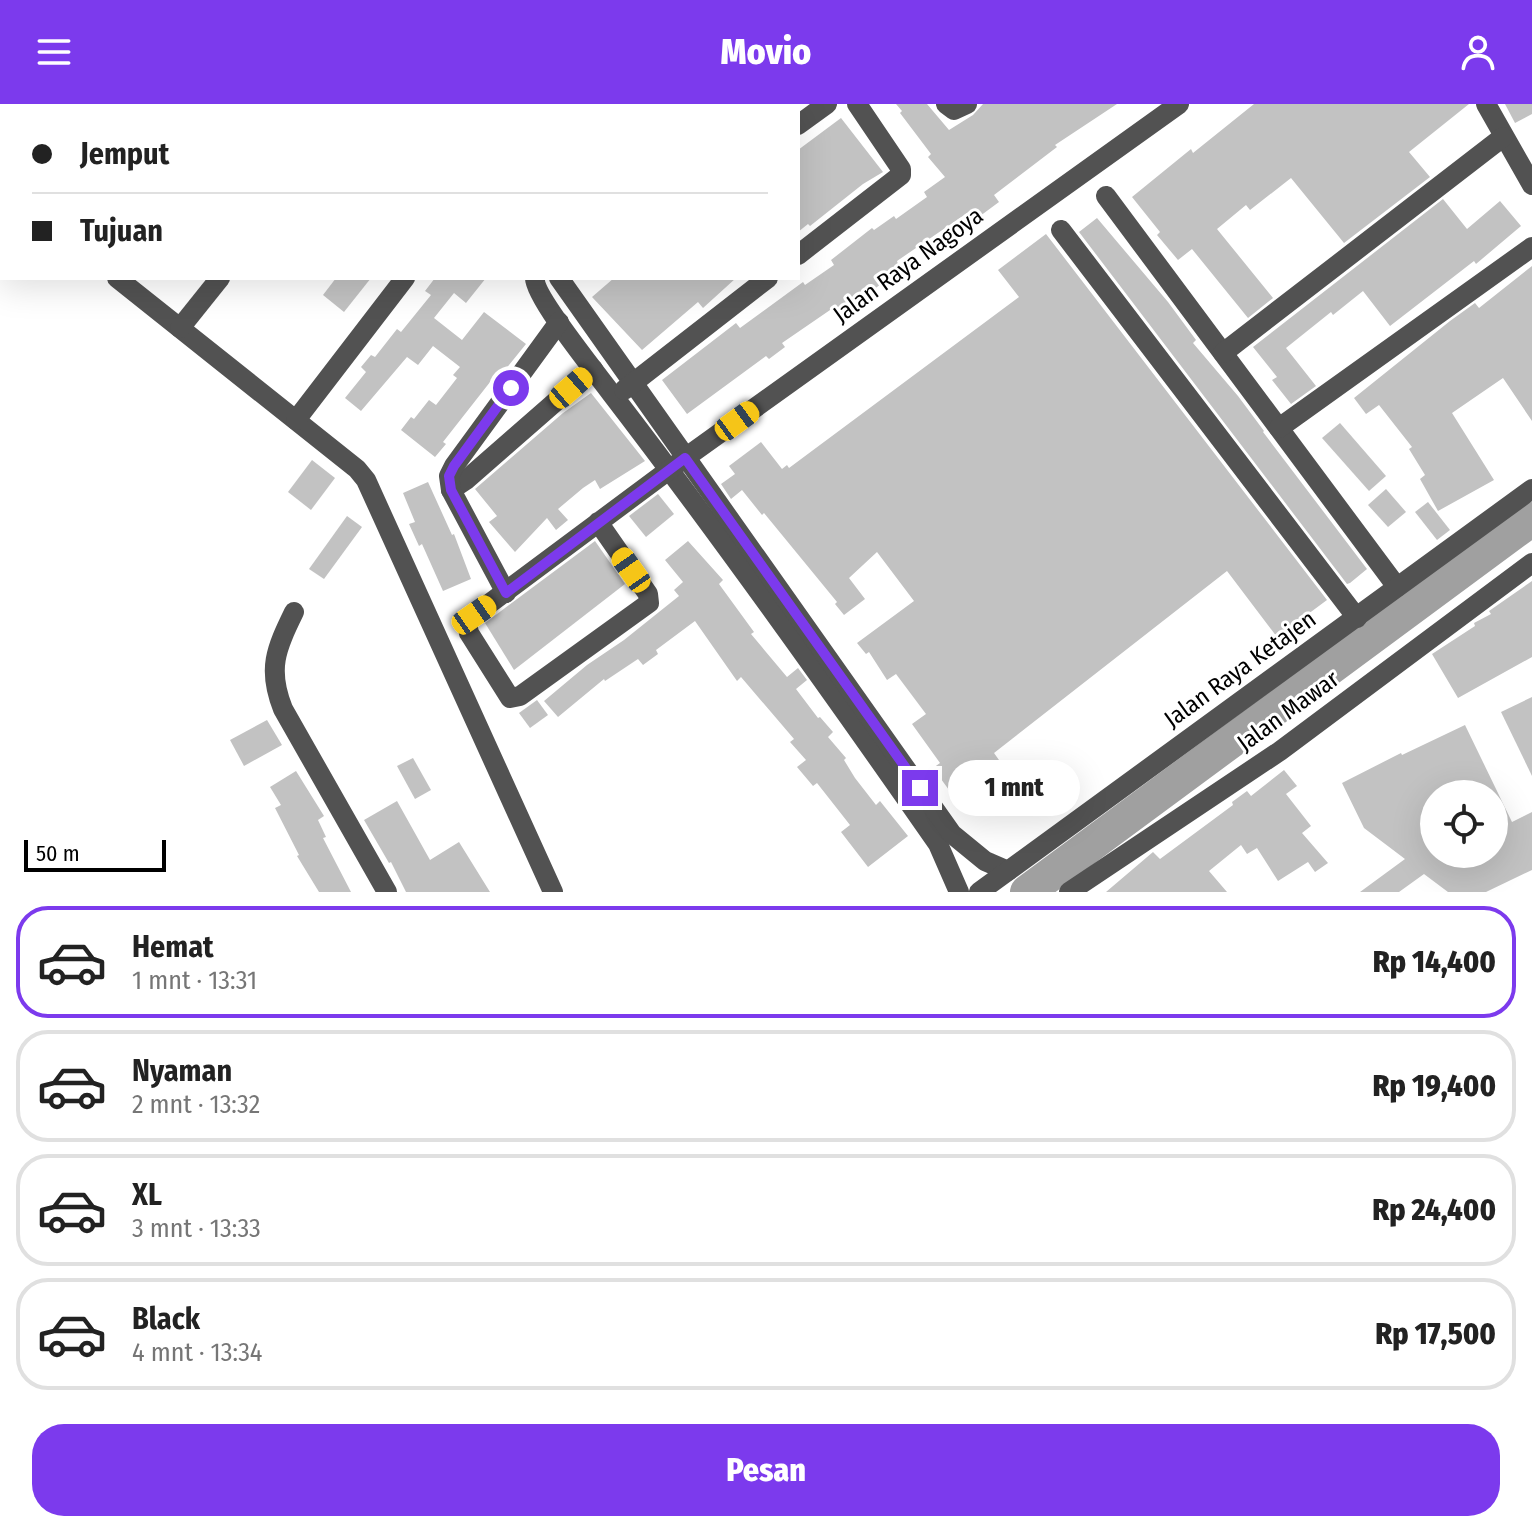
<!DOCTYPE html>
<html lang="id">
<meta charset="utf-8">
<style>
:root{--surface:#fff;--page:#f6f6f6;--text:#222;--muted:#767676;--line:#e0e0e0;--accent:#7c3aed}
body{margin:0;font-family:"Fira Sans Condensed",sans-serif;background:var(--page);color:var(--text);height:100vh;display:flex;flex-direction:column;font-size:30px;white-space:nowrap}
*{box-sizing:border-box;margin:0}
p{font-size:26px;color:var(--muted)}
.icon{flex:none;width:44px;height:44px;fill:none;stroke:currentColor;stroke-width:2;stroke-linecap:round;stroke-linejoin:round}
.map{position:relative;height:788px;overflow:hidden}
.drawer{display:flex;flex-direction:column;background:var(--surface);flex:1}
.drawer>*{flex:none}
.guide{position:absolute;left:0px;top:0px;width:800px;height:176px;box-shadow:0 8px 32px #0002;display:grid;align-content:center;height:176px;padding:0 32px;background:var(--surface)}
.controls{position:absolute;left:1420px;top:676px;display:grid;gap:16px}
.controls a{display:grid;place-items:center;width:88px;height:88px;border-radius:50%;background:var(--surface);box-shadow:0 8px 32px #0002;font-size:40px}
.scale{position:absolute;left:24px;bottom:20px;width:142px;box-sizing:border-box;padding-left:8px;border:4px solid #000;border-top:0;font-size:22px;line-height:28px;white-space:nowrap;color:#000;-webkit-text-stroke:6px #fff;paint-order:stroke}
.end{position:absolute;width:36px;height:36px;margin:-18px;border:10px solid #7c3aed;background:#fff;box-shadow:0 0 0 4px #fff}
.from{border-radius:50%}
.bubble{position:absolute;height:56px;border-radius:28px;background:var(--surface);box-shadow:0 8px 32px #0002;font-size:26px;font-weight:800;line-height:56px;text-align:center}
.car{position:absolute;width:24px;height:48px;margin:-24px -12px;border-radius:10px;box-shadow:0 0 6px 2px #0007;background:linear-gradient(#f5c518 24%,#345 0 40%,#f5c518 0 76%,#345 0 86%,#f5c518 0)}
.guide b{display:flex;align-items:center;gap:28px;height:76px;font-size:30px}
.guide b+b{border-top:2px solid var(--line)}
.guide i{width:20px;height:20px;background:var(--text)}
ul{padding:14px 0 0;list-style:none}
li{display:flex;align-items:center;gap:24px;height:112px;margin:0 16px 12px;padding:0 16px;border:4px solid var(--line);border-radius:32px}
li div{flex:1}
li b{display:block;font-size:30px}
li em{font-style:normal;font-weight:800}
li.active{border-color:var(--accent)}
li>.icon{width:72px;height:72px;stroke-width:1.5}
.cta{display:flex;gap:16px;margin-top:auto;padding:16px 32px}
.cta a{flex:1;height:92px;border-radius:32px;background:var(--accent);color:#fff;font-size:32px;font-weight:800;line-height:92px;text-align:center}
header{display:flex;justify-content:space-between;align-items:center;height:104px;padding:0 32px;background:var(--accent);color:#fff;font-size:36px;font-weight:800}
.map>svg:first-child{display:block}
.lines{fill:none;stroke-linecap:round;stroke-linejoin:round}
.river{stroke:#a0a0a0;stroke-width:34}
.building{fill:#c2c2c2;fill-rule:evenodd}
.minor{stroke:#525252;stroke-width:20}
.route{stroke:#7c3aed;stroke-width:10}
.labels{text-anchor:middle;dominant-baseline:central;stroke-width:6;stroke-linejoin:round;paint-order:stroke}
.street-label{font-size:24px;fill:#000;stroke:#fff}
</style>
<header><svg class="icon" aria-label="menu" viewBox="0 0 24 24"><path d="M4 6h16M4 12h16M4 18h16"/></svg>Movio<svg class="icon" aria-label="person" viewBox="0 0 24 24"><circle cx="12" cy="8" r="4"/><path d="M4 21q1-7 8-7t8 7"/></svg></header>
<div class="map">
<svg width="1532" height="788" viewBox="0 0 1532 788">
<rect width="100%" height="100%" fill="#fff"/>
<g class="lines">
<!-- river -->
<path class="river" d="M 1027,788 L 1532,415"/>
</g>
<!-- building -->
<g class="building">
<path d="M 896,0 L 927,0 L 949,26 L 973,11 L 983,0 L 1117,0 L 1055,41 L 1057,43 L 994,91 L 999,98 L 976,115 L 970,107 L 897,157 L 898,160 L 878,175 L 881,180 L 839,212 L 833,204 L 782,239 L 785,243 L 769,255 L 766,252 L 687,310 L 662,276 L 736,219 L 740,224 L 803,178 L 805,181 L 834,161 L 831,156 L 872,124 L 874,126 L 894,112 L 896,115 L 927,93 L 924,88 L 945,73 L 928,53 L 931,50 L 900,9 L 902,7 Z"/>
<path d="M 1254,0 L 1469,0 L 1409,48 L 1430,73 L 1344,139 L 1291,74 L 1250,106 L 1246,101 L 1217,125 L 1273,194 L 1248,214 L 1192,145 L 1178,156 L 1157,131 L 1160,128 L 1132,93 L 1191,45 L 1193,49 Z"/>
<path d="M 1505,0 L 1532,0 L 1532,10 L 1515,19 Z"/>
<path d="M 841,14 L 883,68 L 863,80 L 810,122 L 808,120 L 798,128 L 798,46 Z"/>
<path d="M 1443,95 L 1467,125 L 1500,97 L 1521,122 L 1476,160 L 1474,157 L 1390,222 L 1363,187 L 1333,211 L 1331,208 L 1286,244 L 1316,282 L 1291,300 L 1272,276 L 1277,273 L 1253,243 Z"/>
<path d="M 1097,114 L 1168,198 L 1196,236 L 1193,239 L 1238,292 L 1264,327 L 1263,328 L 1367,465 L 1350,479 L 1347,480 L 1079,128 Z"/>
<path d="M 1046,130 L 1327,496 L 1277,533 L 1227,467 L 994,649 L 1004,663 L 957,697 L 933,664 L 940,659 L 912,620 L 926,610 L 896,570 L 887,576 L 869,548 L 866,550 L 857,539 L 914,497 L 877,448 L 849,474 L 865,495 L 844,511 L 835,500 L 837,498 L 764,409 L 762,411 L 742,386 L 731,395 L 721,380 L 735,370 L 729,362 L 761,338 L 782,365 L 787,361 L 789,364 L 1019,193 L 998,166 Z"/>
<path d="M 1532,162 L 1532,317 L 1503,274 L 1452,309 L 1494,376 L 1438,407 L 1420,375 L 1425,371 L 1409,345 L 1412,343 L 1379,301 L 1366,310 L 1354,294 L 1450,217 L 1475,199 L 1479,204 Z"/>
<path d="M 336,174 L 371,174 L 344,208 L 323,191 Z"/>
<path d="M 435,174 L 486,174 L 466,199 L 454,189 L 434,214 L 462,236 L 484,208 L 526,240 L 497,276 L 494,273 L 443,338 L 446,340 L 435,353 L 401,326 L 411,313 L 414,315 L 429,296 L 436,301 L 457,274 L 453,271 L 460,263 L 433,242 L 418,261 L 407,253 L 361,307 L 345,294 L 366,268 L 361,263 L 371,251 L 375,253 L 397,225 L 401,228 L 431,191 L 425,187 Z"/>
<path d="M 614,174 L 736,174 L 703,204 L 698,198 L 642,246 L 592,193 Z"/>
<path d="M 591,289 L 645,357 L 600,385 L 595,376 L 583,384 L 558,405 L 568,416 L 556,426 L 547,414 L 515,448 L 489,418 L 497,412 L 475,385 L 563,309 Z"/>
<path d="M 1340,319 L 1386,372 L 1369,387 L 1322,334 Z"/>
<path d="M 312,356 L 335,374 L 311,406 L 288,388 Z"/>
<path d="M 428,378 L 452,431 L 454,430 L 471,475 L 443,487 L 422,440 L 419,442 L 409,420 L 415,418 L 403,389 Z"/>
<path d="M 1386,385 L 1406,408 L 1388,423 L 1368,401 Z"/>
<path d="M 658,390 L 674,410 L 646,433 L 629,412 Z"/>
<path d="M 1428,398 L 1450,426 L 1437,436 L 1415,408 Z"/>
<path d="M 347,412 L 362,423 L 324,475 L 309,465 Z"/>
<path d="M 595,437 L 625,480 L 514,566 L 485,519 Z"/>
<path d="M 688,437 L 723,476 L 719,480 L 754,528 L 751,530 L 787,573 L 798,564 L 807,576 L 796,585 L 818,614 L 820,613 L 833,628 L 828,633 L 846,654 L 844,656 L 855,674 L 876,701 L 880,697 L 908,732 L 868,763 L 841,728 L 850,721 L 817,679 L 813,682 L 797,663 L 806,656 L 790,638 L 794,635 L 741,573 L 737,577 L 695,517 L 656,546 L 658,550 L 643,561 L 638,555 L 605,577 L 604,575 L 558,613 L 544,597 L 587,561 L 624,536 L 679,492 L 674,486 L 683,478 L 665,456 Z"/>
<path d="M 1532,477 L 1532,553 L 1458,594 L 1432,550 L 1475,522 L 1474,519 L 1491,510 L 1489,507 Z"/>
<path d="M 1532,593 L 1532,672 L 1501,608 Z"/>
<path d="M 537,596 L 548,611 L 530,624 L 519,609 Z"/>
<path d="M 267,616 L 282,641 L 244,662 L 230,636 Z"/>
<path d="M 1465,621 L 1512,718 L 1532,708 L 1532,766 L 1486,788 L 1448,788 L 1424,770 L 1399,788 L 1360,788 L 1405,755 L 1364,724 L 1342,679 L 1401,649 L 1402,651 ZM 1434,690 L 1494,690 L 1494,750 L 1434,750 Z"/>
<path d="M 413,654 L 431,686 L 415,695 L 397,662 Z"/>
<path d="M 1284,666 L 1297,682 L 1286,690 L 1311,722 L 1302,729 L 1328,759 L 1315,768 L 1308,758 L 1278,777 L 1257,744 L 1247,750 L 1241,741 L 1209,767 L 1227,788 L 1106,788 L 1153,748 L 1160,755 L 1233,701 L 1232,698 L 1247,687 L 1251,692 Z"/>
<path d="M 296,667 L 324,712 L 318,716 L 326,733 L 323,734 L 351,788 L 319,788 L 297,752 L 299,751 L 275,704 L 281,701 L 270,683 Z"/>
<path d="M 397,697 L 430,756 L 459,738 L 490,788 L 406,788 L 391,758 L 389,759 L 364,716 Z"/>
</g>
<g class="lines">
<!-- minor -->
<g class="minor">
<path d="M 946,0 L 954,6 L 967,0"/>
<path d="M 1486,0 L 1532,81"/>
<path d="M 358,2 L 360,0"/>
<path d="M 538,2 L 540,0"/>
<path d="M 659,2 L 660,0"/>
<path d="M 798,21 L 827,0"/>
<path d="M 0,80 L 2,82"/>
<path d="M 1106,92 L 1397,483"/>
<path d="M 1061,126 L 1357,514"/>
<path d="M 798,151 L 901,71 L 901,65 L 857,0"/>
<path d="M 117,174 L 357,365 L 366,376 L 553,788"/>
<path d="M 535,174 C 533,191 597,270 611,289 C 724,436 832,588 938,740 L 959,788"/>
<path d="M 559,174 L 952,730 L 985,757 L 1008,767"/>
<path d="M 180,224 L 220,174"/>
<path d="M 1223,249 L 1503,33"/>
<path d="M 624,286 L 768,174"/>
<path d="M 296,316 L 405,174"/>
<path d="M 1279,324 L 1532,143"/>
<path d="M 451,386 L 466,376 L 593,265"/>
<path d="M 598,418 L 648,490 L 649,499 L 520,592 L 510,594 L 469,529 L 467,520 L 474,511 L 685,354 L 1179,0"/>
<path d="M 506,489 L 451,386 L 449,372 L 454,362 L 559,218"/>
<path d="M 294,508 C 276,545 267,565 283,605 L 387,788"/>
<path d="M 979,788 L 1532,385"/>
<path d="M 1069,788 L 1280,647 L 1532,459"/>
</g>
</g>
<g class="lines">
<!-- route -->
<path class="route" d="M 511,284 L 454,362 L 449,372 L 451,386 L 506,489 L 685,354 L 920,684"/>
</g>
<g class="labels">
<!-- street labels -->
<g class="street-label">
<text transform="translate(908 161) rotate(-36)">Jalan Raya Nagoya</text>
<text transform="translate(1240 565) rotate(-36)">Jalan Raya Ketajen</text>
<text transform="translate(1288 607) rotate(-36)">Jalan Mawar</text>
</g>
</g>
</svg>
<div class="controls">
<a><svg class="icon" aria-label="locate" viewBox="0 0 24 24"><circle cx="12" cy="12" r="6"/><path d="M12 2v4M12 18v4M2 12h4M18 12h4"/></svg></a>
</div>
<div class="scale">50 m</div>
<i class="end from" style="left:511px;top:284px"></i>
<i class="end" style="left:920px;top:684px"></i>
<div class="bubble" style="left:948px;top:656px;width:132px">1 mnt</div>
<i class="car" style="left:571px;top:284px;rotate:49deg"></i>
<i class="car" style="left:737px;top:317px;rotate:54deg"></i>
<i class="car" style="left:631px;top:466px;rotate:325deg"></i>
<i class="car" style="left:474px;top:511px;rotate:55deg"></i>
<div class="guide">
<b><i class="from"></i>Jemput</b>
<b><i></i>Tujuan</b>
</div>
</div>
<section class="drawer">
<ul>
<li class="active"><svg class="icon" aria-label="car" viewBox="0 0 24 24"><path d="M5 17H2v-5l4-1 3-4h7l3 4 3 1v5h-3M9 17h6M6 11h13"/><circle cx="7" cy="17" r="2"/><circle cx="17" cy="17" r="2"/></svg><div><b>Hemat</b><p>1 mnt · 13:31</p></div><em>Rp 14,400</em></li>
<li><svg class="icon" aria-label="car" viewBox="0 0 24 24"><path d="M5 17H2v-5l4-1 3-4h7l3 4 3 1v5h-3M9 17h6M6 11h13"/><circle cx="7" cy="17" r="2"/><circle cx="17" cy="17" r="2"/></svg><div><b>Nyaman</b><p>2 mnt · 13:32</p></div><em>Rp 19,400</em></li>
<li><svg class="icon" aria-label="car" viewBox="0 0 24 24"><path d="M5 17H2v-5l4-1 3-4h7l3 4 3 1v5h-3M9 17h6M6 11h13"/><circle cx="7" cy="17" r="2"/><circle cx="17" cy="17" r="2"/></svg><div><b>XL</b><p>3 mnt · 13:33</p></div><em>Rp 24,400</em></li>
<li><svg class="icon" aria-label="car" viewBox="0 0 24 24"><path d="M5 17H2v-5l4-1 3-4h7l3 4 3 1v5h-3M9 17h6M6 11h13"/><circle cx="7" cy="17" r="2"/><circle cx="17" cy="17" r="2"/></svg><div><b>Black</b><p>4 mnt · 13:34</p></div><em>Rp 17,500</em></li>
</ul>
<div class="cta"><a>Pesan</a></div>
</section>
